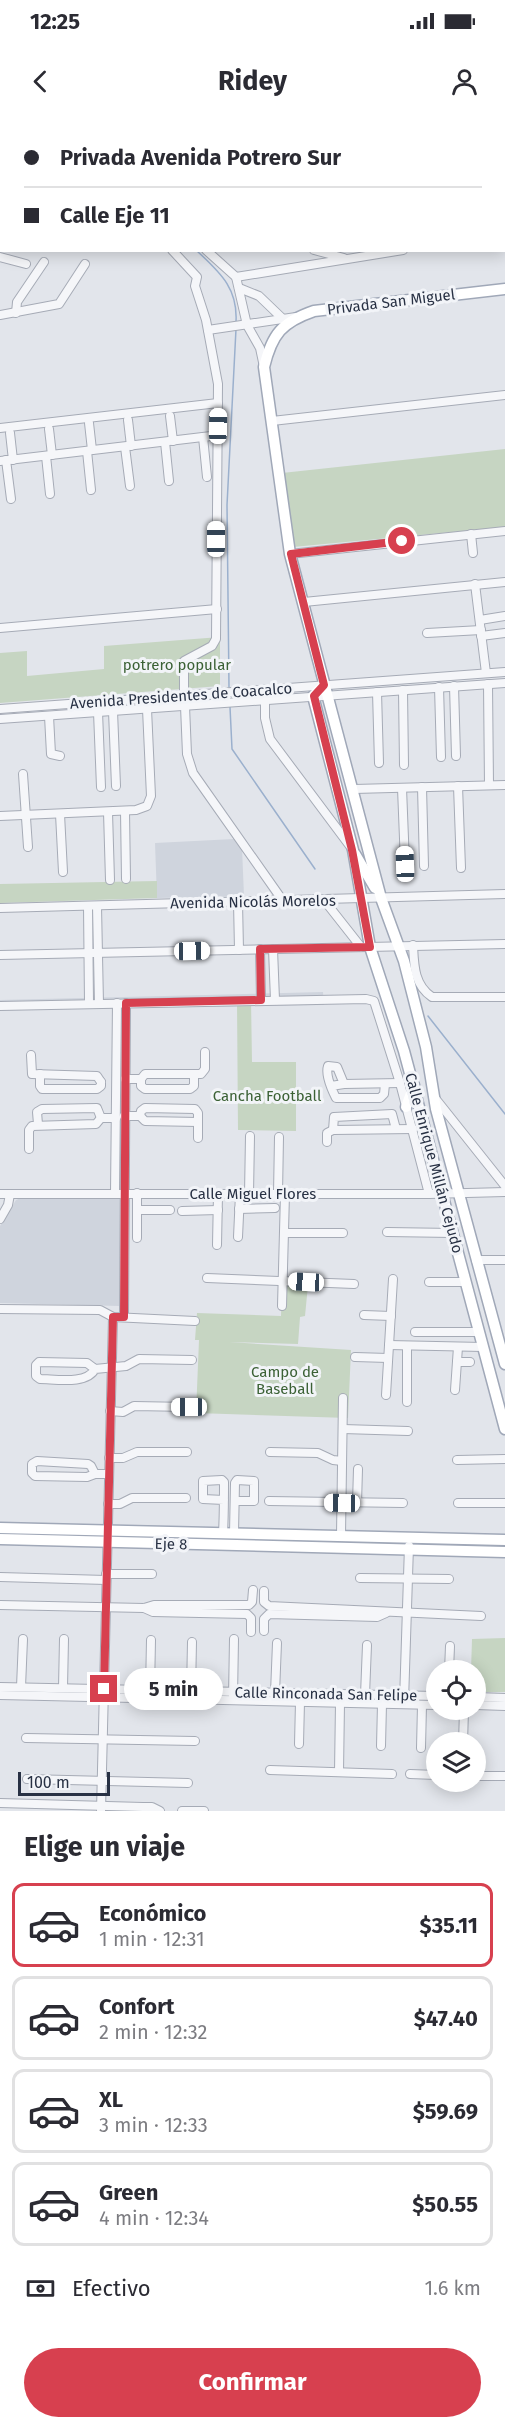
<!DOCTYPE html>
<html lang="es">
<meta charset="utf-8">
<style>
:root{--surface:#fff;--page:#f7f7f7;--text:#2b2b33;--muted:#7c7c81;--line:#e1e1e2;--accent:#d7404f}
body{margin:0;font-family:"Fira Sans",sans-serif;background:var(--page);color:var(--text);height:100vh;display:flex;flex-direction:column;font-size:22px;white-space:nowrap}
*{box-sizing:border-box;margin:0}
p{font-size:20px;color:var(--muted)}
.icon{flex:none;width:33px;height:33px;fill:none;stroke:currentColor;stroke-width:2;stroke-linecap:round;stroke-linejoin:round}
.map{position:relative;height:1691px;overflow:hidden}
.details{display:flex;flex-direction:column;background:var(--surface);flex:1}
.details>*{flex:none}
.hud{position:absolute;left:0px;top:0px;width:506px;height:132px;box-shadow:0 3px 15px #0003;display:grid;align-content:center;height:132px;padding:0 24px;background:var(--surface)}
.controls{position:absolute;left:426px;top:1540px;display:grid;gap:12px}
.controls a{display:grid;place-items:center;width:60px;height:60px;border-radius:50%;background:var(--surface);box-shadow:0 3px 15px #0003;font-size:30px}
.scale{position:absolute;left:18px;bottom:15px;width:92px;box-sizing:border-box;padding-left:6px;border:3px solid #283144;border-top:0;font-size:16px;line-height:21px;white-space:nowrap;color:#283144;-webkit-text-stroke:4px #f2f4f8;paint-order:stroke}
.end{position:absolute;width:27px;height:27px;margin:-14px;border:8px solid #d7404f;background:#fff;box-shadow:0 0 0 3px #fff}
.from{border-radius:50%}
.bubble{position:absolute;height:42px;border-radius:21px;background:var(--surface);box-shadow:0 3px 15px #0003;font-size:20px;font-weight:700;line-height:42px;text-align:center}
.car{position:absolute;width:18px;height:36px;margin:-18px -9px;border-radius:8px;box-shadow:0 0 4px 2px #0007;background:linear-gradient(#fff 24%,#345 0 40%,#fff 0 76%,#345 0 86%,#fff 0)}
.hud b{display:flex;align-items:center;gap:21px;height:57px;font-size:22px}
.hud b+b{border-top:2px solid var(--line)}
.hud i{width:15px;height:15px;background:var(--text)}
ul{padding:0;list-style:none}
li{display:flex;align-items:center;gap:18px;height:84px;margin:0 12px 9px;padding:0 12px;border:3px solid var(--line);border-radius:12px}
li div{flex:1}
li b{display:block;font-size:22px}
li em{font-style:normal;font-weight:700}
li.active{border-color:var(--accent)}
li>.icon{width:54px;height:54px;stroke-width:1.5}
h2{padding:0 24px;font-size:27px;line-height:72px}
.pay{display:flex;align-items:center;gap:15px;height:66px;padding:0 24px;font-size:22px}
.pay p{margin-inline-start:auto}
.primary-button{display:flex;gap:12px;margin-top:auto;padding:12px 24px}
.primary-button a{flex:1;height:69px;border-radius:36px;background:var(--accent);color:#fff;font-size:24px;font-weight:700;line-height:69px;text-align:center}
.status{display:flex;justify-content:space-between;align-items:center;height:42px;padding:0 30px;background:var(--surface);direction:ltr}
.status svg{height:16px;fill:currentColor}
header{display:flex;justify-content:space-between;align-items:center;height:78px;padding:0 24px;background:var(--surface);font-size:27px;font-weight:700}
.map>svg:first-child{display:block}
.built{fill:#cfd4dd}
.green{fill:#c6d5c2}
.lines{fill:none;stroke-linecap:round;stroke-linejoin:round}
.stream{stroke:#9bb0cd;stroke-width:1.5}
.minor-casing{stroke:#a6abb6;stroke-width:10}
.major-casing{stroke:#a0a8b8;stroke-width:13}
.minor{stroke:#f5f6f9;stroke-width:8}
.major{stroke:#fff;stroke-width:10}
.route{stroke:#d7404f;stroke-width:8}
.labels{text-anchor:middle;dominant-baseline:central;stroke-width:6;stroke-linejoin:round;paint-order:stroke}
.street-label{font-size:15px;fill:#283144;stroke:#f2f4f8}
.park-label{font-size:15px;fill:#3b6135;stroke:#f2f4f8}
</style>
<div class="status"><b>12:25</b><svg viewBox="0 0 49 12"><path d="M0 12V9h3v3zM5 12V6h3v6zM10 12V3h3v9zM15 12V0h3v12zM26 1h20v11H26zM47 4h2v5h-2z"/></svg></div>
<header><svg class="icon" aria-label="back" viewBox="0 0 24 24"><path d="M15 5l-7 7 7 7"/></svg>Ridey<svg class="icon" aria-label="person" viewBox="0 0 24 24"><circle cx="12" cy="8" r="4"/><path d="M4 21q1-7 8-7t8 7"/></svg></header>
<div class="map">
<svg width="505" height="1691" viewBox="0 0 505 1691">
<rect width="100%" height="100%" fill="#e2e5eb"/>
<!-- built -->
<g class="built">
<path d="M 234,719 L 242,728 L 244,776 L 157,778 L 155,723 Z"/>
<path d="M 323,872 L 324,885 L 0,890 L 0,880 Z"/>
<path d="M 121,1076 L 119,1186 L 0,1183 L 0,1106 L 16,1080 L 21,1078 Z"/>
</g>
<!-- green -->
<g class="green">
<path d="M 505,329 L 505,407 L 293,427 L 282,353 Z"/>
<path d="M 220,517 L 220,566 L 0,583 L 0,533 L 27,531 L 27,556 L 104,549 L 104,526 Z"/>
<path d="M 157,761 L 157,778 L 0,783 L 0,764 Z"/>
<path d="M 251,880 L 252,942 L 296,942 L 296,1011 L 238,1010 L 237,881 Z"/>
<path d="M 282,1165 L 308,1165 L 305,1196 L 300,1197 L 298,1224 L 229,1222 L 351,1230 L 348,1298 L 196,1293 L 199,1220 L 195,1220 L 197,1193 L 281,1196 Z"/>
<path d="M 505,1518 L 505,1572 L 476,1572 L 476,1551 L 471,1551 L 472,1519 Z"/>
</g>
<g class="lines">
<!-- stream -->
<g class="stream">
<path d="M 0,30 L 2,30"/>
<path d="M 196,130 C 219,152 238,167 236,202"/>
<path d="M 229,567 L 227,385 L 236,209"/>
<path d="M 230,587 L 232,629 L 315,749"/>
<path d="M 428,896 L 505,994"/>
</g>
<defs>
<g id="minor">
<path d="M 159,0 L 160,2"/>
<path d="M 173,0 L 173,2"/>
<path d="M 262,0 L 267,2"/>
<path d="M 419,0 L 425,2"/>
<path d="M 62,2 L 63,0"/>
<path d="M 113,2 L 115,0"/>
<path d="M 302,2 L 304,0"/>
<path d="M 0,19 L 2,20"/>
<path d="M 504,22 L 505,22"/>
<path d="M 0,40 L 2,41"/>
<path d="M 504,45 L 505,44"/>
<path d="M 0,57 L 2,56"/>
<path d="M 504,60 L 505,60"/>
<path d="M 0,91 L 2,90"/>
<path d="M 504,100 L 505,100"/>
<path d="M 172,130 L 197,157 L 195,166 L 206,200 L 218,264 L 216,519 L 212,526 L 184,541 L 184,576"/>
<path d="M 206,130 L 236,157 L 247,205 L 260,228 L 264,247"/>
<path d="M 314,130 L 344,138"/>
<path d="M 0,137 L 26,144"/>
<path d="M 236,157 L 403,130"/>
<path d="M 239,168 L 259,176 L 283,199"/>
<path d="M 16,193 L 17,182 L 44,142"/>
<path d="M 0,195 L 59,184 L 85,144"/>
<path d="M 208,210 L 296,197"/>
<path d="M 170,296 L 173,321"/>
<path d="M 128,300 L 131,326"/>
<path d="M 272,301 L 505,275"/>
<path d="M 89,303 L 92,330"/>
<path d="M 0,308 L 218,283"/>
<path d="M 49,309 L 52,335"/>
<path d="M 10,313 L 13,340"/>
<path d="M 203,317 L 207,357"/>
<path d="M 165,322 L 169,361"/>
<path d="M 125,327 L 130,366"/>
<path d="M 87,331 L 91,370"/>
<path d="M 46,336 L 50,374"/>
<path d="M 6,340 L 11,379"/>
<path d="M 0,341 L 211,316"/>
<path d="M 471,414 L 473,433"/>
<path d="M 290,434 L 505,411"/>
<path d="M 475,464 L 486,553"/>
<path d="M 304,482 L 505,462"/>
<path d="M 480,500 L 505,496"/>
<path d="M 0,508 L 217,489"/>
<path d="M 427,513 L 481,510"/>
<path d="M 481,516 L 505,513"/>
<path d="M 488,564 L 489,665"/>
<path d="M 454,566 L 456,636"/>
<path d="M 439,567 L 441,637"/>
<path d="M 403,570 L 404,645"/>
<path d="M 377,572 L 379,643"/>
<path d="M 265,580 L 265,598 L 270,619 L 350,726"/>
<path d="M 185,586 L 187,634 L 193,653 L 283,781"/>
<path d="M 0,589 L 505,552"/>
<path d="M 113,591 L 116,666"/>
<path d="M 98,592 L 101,667"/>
<path d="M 49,596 L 51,634 L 60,636"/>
<path d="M 0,599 L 505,563"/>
<path d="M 23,654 L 28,727"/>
<path d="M 458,666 L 461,748"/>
<path d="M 422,667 L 424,746"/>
<path d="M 402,668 L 405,744"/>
<path d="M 354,669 L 505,665"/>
<path d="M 125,691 L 126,759"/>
<path d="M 108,692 L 110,760"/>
<path d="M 60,694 L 63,752"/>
<path d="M 0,696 L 136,690 L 147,686 L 151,676 L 147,589"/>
<path d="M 324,780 L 361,827"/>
<path d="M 238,782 L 239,830"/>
<path d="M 88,786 L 89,883"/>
<path d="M 97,786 L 99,884"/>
<path d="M 0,788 L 505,774"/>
<path d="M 413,825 C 414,845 414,865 432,877 L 505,877"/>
<path d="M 260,829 L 261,880"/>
<path d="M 273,829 L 275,880"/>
<path d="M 0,835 L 505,824"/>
<path d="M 0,886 L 366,879 L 374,881 L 400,963 L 429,1074"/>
<path d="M 31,935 L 32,954 L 97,956 L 101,962"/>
<path d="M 40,954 L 40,966 L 42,969 L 97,969 L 101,966 L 101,962"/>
<path d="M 125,959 L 141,959 L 145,954 L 201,954 L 205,949 L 205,932"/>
<path d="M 141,959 L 141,966 L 145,969 L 190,969 L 194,966 L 194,954"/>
<path d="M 344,964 L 400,963"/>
<path d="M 331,966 L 344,964 L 337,947 L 328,946 C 325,955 332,970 336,978 L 380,978 L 384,974 L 385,964"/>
<path d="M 435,978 L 505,1066"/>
<path d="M 124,996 L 140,996 L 145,1001 L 198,1002"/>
<path d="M 140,996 L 141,991 L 145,988 L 195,989 L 198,993 L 198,1018"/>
<path d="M 38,1004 L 37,992 L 42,989 L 97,988 L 101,998"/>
<path d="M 333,1010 L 334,997 L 392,994 L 396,1009"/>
<path d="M 327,1022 L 327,1013 L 333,1010 L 413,1009"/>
<path d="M 29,1029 L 29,1010 L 32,1006 L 96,1004 L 101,998 L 116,998"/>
<path d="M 115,1073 L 117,883"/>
<path d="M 0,1074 L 429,1074 L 505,1072"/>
<path d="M 249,1074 L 250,1016"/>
<path d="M 278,1074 L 279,1017"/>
<path d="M 239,1089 L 275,1088"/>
<path d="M 137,1090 L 170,1090"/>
<path d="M 182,1091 L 218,1090"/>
<path d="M 0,1099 L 8,1085 L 10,1074"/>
<path d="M 387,1112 L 453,1113"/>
<path d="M 284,1113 L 343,1113"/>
<path d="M 238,1117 L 240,1074"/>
<path d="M 137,1118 L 137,1073"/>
<path d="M 217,1125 L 218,1074"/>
<path d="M 476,1140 L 505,1140"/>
<path d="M 207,1158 L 354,1164"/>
<path d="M 429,1162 L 466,1162"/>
<path d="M 282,1186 L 285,1074"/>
<path d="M 0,1189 L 100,1190 L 113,1197 L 195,1201"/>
<path d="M 364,1195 L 391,1196"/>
<path d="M 124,1197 L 126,883"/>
<path d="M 415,1212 L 479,1212"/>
<path d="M 389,1225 L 483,1227"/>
<path d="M 407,1226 L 407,1282"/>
<path d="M 355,1237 L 388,1238"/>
<path d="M 457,1242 L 470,1242"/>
<path d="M 95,1249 L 87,1243 L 39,1242 L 36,1245 L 36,1256 L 40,1259 C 55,1259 87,1265 95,1249 L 126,1246 L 139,1239 L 192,1240"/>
<path d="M 455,1270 L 458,1227"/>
<path d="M 386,1275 L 393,1159"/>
<path d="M 110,1291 L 123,1292 L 134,1286 L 189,1287"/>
<path d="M 343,1309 L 408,1311"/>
<path d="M 270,1332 L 318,1333 L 333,1340 L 342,1341"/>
<path d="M 109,1338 L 123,1338 L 137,1332 L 187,1332"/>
<path d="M 457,1340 L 505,1339"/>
<path d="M 95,1354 L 91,1346 L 88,1344 L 37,1341 L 32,1344 L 32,1353 L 35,1356 L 87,1357 L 95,1354 L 109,1354"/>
<path d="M 269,1381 L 403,1383"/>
<path d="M 357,1383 L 358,1349"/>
<path d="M 458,1383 L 505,1383"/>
<path d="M 108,1384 L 120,1384 L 132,1378 L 186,1378"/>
<path d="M 223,1413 C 224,1396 224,1379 224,1362 L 222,1360 L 203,1361 L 203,1379 L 224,1380"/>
<path d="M 234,1413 L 235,1363 L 237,1360 L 254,1361 L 254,1381 L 235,1381"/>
<path d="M 341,1415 L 343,1278"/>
<path d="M 106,1454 L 152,1454"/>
<path d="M 0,1457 L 106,1460"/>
<path d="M 360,1458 L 449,1459"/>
<path d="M 264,1471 L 264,1482 L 269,1486 L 481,1496"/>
<path d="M 0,1485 L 144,1488 L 154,1485 L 249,1485 L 252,1482 L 253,1470"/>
<path d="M 144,1488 L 153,1492 L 247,1494 L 251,1498 L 251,1512"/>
<path d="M 264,1511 L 264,1499 L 269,1494 L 377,1497 L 386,1493"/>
<path d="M 449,1551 L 450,1526"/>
<path d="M 0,1567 L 436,1576"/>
<path d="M 21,1567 L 23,1519"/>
<path d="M 63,1568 L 64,1519"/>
<path d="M 150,1570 L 151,1520"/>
<path d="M 191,1571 L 192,1522"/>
<path d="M 275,1573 L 277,1523"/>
<path d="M 0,1575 L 436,1585"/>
<path d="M 365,1575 L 367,1525"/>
<path d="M 233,1577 L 234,1519"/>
<path d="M 476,1577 L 505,1578"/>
<path d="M 404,1581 L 409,1426"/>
<path d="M 476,1585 L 505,1586"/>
<path d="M 26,1618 L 195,1621"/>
<path d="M 463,1623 L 464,1590"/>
<path d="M 299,1624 L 300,1582"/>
<path d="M 381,1626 L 382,1584"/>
<path d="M 421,1628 L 422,1585"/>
<path d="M 270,1650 L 392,1654"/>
<path d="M 339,1652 L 340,1583"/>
<path d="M 410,1654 L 436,1655"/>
<path d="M 476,1656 L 505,1656"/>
<path d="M 27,1659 L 188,1663"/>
<path d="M 0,1683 L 143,1687 L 152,1687 L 160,1691"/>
<path d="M 101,1691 L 113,1197"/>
<path d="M 182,1691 L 204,1691"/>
</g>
<g id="major">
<path d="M 505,169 L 314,191 C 282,202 272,214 264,247 L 290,434 L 381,778 L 404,841 L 426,927 L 436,989 L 505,1244"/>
<path d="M 324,565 L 313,576 L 353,730 L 370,827 L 404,931 L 505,1309"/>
<path d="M 355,734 L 375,768"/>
<path d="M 406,987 L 414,965"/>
<path d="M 0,1408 L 505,1420"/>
<path d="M 0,1419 L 505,1432"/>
</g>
</defs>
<!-- minor casing -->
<use href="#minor" class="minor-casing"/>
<!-- major casing -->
<use href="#major" class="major-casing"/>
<!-- minor -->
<use href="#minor" class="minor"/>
<!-- major -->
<use href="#major" class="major"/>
</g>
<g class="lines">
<!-- route -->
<path class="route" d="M 104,1569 L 113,1197 L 124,1197 L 126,883 L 261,880 L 260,829 L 370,827 L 352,730 L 314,576 L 324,565 L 291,434 L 402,421"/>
</g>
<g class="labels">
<!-- street labels -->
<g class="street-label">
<text transform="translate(391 182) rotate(-7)">Privada San Miguel</text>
<text transform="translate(181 576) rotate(-4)">Avenida Presidentes de Coacalco</text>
<text transform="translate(253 782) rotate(-1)">Avenida Nicolás Morelos</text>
<text transform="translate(434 1043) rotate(75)">Calle Enrique Millán Cejudo</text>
<text x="253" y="1074">Calle Miguel Flores</text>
<text transform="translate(171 1424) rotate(1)">Eje 8</text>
<text transform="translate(326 1574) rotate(1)">Calle Rinconada San Felipe</text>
</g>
<!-- park labels -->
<g class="park-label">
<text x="177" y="545">potrero popular</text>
<text x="267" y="976">Cancha Football</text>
<text x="285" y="1252">Campo de<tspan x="285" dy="17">Baseball</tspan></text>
</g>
</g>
</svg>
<div class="controls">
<a><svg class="icon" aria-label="locate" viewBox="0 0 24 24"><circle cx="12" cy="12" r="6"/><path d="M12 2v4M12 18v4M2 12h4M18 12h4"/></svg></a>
<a><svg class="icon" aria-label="layers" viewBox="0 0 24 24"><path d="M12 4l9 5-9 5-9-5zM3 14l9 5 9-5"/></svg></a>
</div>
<div class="scale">100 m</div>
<i class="end from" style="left:402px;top:421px"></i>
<i class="end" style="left:104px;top:1569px"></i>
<div class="bubble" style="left:124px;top:1548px;width:99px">5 min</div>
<i class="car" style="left:218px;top:306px;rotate:1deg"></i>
<i class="car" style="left:216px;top:419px;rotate:0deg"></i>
<i class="car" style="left:405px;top:744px;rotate:358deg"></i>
<i class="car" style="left:192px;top:831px;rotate:89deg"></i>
<i class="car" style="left:306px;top:1162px;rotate:273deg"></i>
<i class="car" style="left:189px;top:1287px;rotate:270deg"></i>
<i class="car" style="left:342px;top:1383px;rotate:271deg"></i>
<div class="hud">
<b><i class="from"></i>Privada Avenida Potrero Sur</b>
<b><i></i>Calle Eje 11</b>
</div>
</div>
<section class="details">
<h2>Elige un viaje</h2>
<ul>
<li class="active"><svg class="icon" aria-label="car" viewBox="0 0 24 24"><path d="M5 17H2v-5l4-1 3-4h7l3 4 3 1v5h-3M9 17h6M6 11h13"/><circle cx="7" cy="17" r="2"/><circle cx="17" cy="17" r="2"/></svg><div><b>Económico</b><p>1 min · 12:31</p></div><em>$35.11</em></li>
<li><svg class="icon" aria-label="car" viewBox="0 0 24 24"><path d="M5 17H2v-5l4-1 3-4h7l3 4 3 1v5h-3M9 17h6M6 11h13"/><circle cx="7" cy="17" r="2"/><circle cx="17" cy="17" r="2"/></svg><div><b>Confort</b><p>2 min · 12:32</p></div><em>$47.40</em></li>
<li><svg class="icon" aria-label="car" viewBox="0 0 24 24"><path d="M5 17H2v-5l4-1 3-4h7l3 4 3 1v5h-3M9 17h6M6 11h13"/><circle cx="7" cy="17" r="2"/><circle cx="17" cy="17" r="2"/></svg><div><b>XL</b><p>3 min · 12:33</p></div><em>$59.69</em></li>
<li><svg class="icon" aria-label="car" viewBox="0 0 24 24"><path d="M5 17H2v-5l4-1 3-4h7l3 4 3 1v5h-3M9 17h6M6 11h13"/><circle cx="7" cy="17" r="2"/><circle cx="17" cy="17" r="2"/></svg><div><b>Green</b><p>4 min · 12:34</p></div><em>$50.55</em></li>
</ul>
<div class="pay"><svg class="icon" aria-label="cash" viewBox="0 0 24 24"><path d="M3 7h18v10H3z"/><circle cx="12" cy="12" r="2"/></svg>Efectivo<p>1.6 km</p></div>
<div class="primary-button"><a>Confirmar</a></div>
</section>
